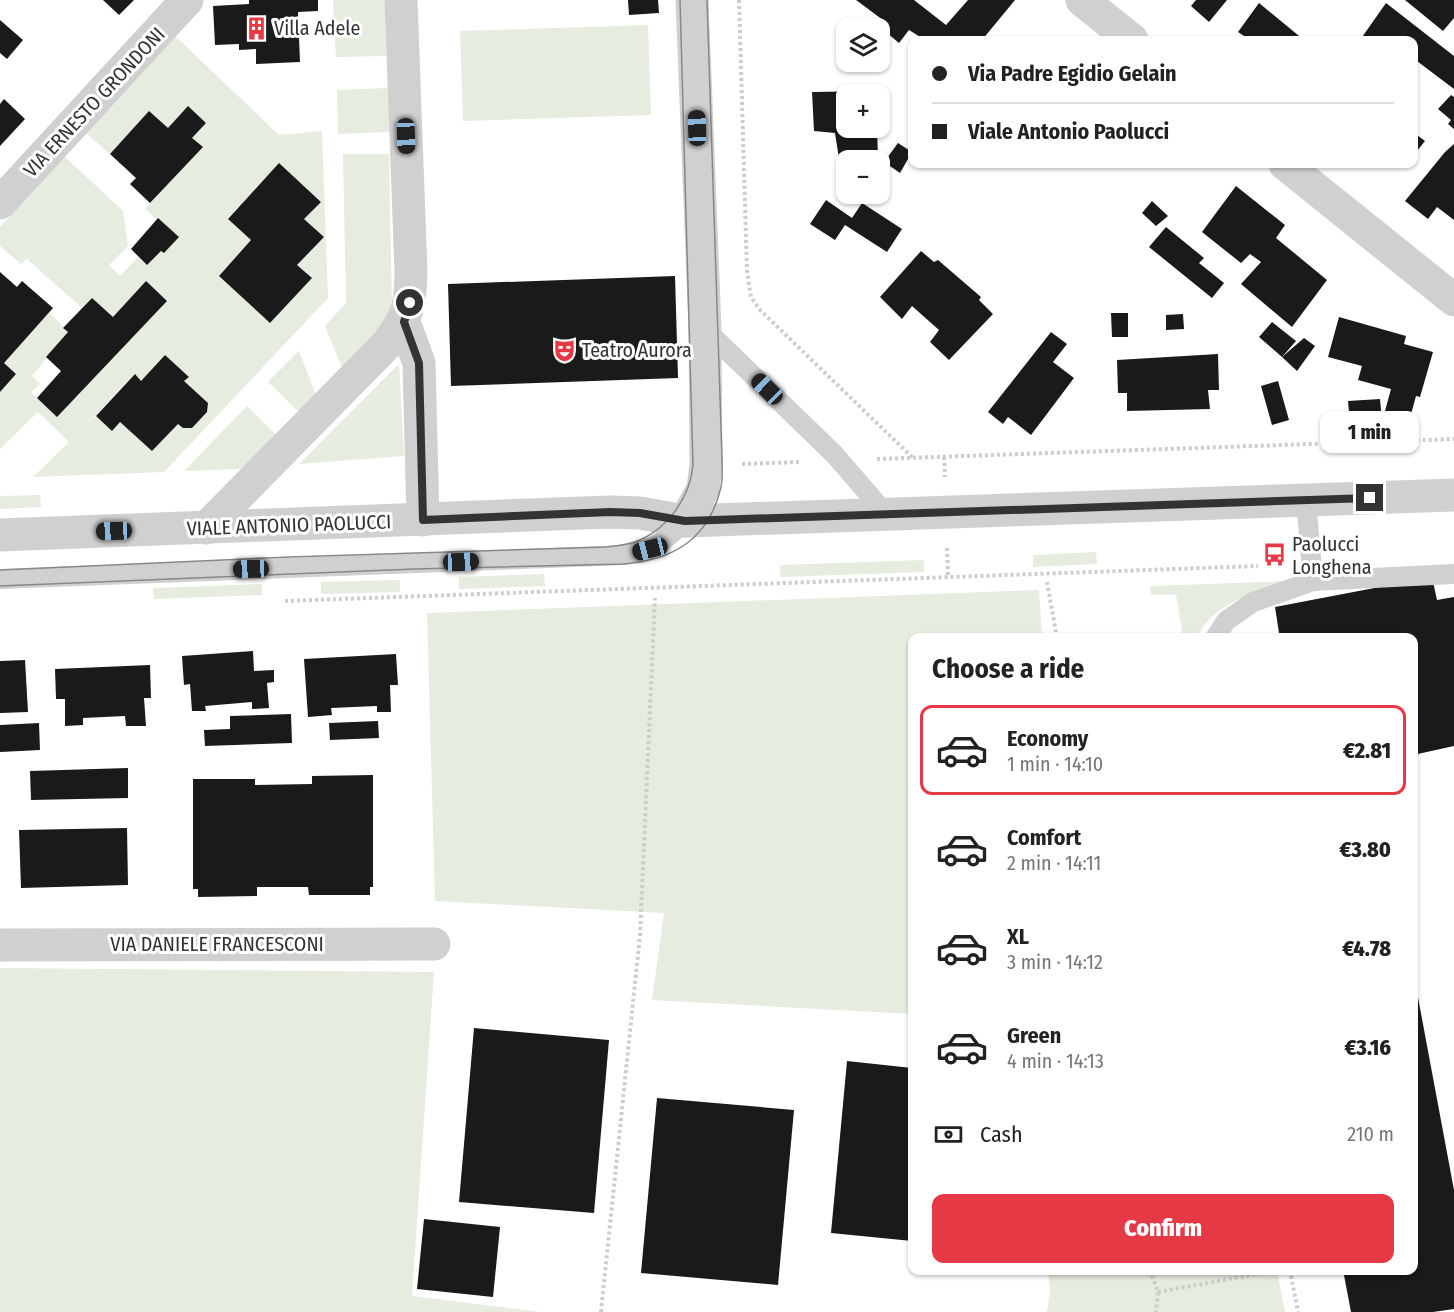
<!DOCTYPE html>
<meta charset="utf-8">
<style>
:root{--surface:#fff;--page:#f6f6f6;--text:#222;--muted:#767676;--line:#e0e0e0;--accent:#e63946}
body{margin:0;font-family:"Fira Sans Condensed",sans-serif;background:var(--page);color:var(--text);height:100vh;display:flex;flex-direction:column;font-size:22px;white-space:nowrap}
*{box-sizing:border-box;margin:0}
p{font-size:20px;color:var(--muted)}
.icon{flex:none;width:33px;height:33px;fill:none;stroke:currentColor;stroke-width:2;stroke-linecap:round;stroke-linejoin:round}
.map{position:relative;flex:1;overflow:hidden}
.side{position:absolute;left:908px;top:633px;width:510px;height:642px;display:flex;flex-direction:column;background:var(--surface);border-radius:12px;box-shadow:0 2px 4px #0004}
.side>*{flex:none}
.top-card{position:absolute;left:908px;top:36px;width:510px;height:132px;border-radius:12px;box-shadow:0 2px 4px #0004;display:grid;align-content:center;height:132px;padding:0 24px;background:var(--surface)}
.controls{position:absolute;left:836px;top:18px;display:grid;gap:12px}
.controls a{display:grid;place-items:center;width:54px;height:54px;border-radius:12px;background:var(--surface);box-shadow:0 2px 4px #0004;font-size:30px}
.end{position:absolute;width:27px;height:27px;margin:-14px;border:8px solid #333;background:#fff;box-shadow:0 0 0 3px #fff}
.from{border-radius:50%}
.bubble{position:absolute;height:42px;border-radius:12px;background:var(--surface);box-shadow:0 2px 4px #0004;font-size:20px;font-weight:800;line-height:42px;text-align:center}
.car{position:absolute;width:18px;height:36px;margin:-18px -9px;border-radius:8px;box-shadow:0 0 4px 2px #0007;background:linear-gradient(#222 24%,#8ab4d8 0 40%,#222 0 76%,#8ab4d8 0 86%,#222 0)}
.top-card b{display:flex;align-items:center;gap:21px;height:57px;font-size:22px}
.top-card b+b{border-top:2px solid var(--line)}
.top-card i{width:15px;height:15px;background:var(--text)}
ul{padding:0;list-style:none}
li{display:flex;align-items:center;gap:18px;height:90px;margin:0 12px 9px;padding:0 12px;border:3px solid transparent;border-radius:12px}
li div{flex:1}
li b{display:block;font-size:22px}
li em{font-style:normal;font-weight:800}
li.selected{border-color:var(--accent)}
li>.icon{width:54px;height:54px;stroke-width:1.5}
h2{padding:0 24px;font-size:27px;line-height:72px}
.pay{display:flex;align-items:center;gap:15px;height:66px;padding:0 24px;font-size:22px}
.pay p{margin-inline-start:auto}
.button{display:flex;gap:12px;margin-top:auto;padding:12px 24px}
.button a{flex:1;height:69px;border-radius:12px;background:var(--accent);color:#fff;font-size:24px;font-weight:800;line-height:69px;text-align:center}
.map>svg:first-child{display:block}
.green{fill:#e6ecdf;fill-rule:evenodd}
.building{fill:#1a1a1a}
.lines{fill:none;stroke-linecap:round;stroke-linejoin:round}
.path{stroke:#cdcdcd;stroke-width:4;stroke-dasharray:3 3;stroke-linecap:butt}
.service{stroke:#d0d0d0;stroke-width:20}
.minor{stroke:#d0d0d0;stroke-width:33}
.tertiary{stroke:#d0d0d0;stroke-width:33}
.tram{stroke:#888;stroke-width:1.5}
.route{stroke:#333;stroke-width:8}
.labels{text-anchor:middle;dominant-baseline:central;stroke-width:6;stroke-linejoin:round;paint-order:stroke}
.poi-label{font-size:20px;fill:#333;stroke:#fff;text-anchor:start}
.street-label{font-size:20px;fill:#333;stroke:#fff}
</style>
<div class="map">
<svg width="1454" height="1312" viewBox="0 0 1454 1312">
<rect width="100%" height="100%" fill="#fff"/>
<!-- green -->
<g class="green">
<path d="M 333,0 L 385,0 L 386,56 L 336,57 Z"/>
<path d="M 648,25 L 651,115 L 463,121 L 460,31 Z"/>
<path d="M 175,36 L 279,135 L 322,131 L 328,298 L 164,472 L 33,477 L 69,442 L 38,412 L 0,449 L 0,392 L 16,374 L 4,363 L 49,312 L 68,332 L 32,376 L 40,384 L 31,392 L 57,416 L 146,281 L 113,317 L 92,298 L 82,308 L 27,259 L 21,264 L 0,246 L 0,227 L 64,156 L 123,211 L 128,246 L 109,265 L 120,276 L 138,257 L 147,265 L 161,251 L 164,253 L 178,237 L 145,209 L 202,147 L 192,138 L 206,123 L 188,106 L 168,128 L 149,112 L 110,154 L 86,133 ZM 279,163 L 321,201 L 304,219 L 324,237 L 297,265 L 312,278 L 270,323 L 219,276 L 251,240 L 228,218 ZM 165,355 L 188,376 L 184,381 L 208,403 L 207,412 L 192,428 L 183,428 L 178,424 L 152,451 L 120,422 L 112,431 L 96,416 L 88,423 L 134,374 L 141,381 Z"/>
<path d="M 388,88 L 390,132 L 338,134 L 337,90 Z"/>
<path d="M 343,154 L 389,154 L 392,310 L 383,325 L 342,367 L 325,326 L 346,303 Z"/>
<path d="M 299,351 L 316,395 L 299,412 L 268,382 Z"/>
<path d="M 399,364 L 404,456 L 299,464 Z"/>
<path d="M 247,406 L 277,436 L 245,469 L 184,471 Z"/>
<path d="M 40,495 L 41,507 L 0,509 L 0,496 Z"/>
<path d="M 1096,552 L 1097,564 L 1033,567 L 1033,555 Z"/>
<path d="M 924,560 L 924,572 L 780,577 L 780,565 Z"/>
<path d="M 544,574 L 545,586 L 459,589 L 459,577 Z"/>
<path d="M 400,580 L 400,592 L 321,594 L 321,582 Z"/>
<path d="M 1291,581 C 1258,592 1212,602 1197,638 L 1183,637 L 1176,595 L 1151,595 L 1150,586 Z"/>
<path d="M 262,584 L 262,595 L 154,599 L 153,588 Z"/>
<path d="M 1039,590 L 1042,637 L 912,638 L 912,1014 L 652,1000 L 664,913 L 435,901 L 427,613 Z"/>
<path d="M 0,968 L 434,972 L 412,1296 L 540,1312 L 0,1312 Z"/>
<path d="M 1048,1270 L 1277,1271 L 1285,1312 L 1047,1312 L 1050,1290 Z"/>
</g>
<!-- building -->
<g class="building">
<path d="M 103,0 L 134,0 L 119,15 Z"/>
<path d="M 249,0 L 318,0 L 318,11 L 298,12 L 300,62 L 256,64 L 256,49 L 239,50 L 239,44 L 215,45 L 213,6 L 249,4 Z"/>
<path d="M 628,0 L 658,0 L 659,13 L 629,15 Z"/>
<path d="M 856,0 L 914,0 L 946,25 L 968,0 L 1015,0 L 982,40 L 925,40 L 909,30 L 899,43 L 881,28 L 887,23 Z"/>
<path d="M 1196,0 L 1227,0 L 1209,22 L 1191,6 Z"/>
<path d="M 1405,0 L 1454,0 L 1454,18 L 1443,31 Z"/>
<path d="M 1259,3 L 1304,40 L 1241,40 L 1244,36 L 1238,32 Z"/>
<path d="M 1386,3 L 1454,56 L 1454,89 L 1413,58 L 1413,40 L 1360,40 Z"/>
<path d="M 0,20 L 23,40 L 7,59 L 0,53 Z"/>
<path d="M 875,91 L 875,94 L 846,94 L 846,128 L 877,128 L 878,157 L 839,159 L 835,133 L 814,131 L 812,92 Z"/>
<path d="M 1451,95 L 1454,97 L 1454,129 L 1448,124 L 1451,120 L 1438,109 Z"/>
<path d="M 4,99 L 25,119 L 0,146 L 0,104 Z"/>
<path d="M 188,106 L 206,123 L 192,138 L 203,147 L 150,203 L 130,184 L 136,178 L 110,154 L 149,111 L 168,128 Z"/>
<path d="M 1413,132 L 1425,141 L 1413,156 Z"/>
<path d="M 898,143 L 912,152 L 900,173 L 884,162 Z"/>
<path d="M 1454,144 L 1454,220 L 1437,207 L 1428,219 L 1405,201 L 1445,152 Z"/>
<path d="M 279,163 L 321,202 L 304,219 L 324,237 L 297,265 L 312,278 L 270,323 L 219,276 L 251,240 L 228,219 Z"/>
<path d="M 1236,186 L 1285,225 L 1276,238 L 1327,280 L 1292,327 L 1241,284 L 1261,262 L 1250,254 L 1241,263 L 1202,232 Z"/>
<path d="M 826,200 L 852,218 L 862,203 L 902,229 L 887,252 L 845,225 L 835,240 L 810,224 Z"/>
<path d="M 1152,201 L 1168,216 L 1156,226 L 1142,213 Z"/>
<path d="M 158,218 L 179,237 L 164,253 L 161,251 L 147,265 L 131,249 Z"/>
<path d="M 1166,227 L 1204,258 L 1199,263 L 1224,283 L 1212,298 L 1149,247 Z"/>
<path d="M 921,251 L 934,262 L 938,260 L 981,297 L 979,300 L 993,314 L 949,360 L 930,342 L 939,330 L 912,306 L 902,319 L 880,297 Z"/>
<path d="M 0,272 L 17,287 L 22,281 L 53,308 L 4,363 L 16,374 L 0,392 Z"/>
<path d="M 675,276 L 678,378 L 451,386 L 448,284 Z"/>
<path d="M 146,281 L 167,301 L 57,417 L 37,398 L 61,371 L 46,357 L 68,332 L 63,328 L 92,298 L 113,317 Z"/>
<path d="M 1111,313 L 1128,313 L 1128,337 L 1112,337 Z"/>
<path d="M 1183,314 L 1184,329 L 1166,330 L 1166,315 Z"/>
<path d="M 1339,317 L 1406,336 L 1404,344 L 1433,352 L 1420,397 L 1416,396 L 1410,418 L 1385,411 L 1391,389 L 1358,380 L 1362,366 L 1328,357 Z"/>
<path d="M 1272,322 L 1296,341 L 1282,357 L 1259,337 Z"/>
<path d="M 1051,332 L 1067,344 L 1053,362 L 1074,378 L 1031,435 L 1008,417 L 1003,424 L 988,412 Z"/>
<path d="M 1304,338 L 1315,346 L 1297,371 L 1282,357 Z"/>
<path d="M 1218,354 L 1219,390 L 1208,390 L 1210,409 L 1127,411 L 1127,393 L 1118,393 L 1117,360 Z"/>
<path d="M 165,355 L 189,377 L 184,381 L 208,403 L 207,412 L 192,428 L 183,428 L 178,424 L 152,451 L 120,422 L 112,431 L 96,416 L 135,374 L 141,381 Z"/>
<path d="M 1278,381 L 1289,420 L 1272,425 L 1261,386 Z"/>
<path d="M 1380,399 L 1382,421 L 1350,424 L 1348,401 Z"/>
<path d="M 1432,577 L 1437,600 L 1454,597 L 1454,746 L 1413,755 L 1413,638 L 1261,638 L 1279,633 L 1275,607 Z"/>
<path d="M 253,651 L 254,671 L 274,670 L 274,682 L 267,683 L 269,708 L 252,709 L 252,702 L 205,706 L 206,711 L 192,711 L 190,684 L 184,685 L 182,656 Z"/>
<path d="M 396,654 L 398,685 L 390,685 L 391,712 L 377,712 L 377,706 L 331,708 L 332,715 L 308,717 L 304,659 Z"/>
<path d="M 25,660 L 28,712 L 0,713 L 0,661 Z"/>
<path d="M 150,665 L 151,698 L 144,698 L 146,726 L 126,726 L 125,716 L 83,718 L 83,725 L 65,726 L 65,699 L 56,699 L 55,669 Z"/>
<path d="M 291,714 L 292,743 L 205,746 L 204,730 L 230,729 L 230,716 Z"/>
<path d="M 378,721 L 379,738 L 330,740 L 329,723 Z"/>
<path d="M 39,723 L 40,750 L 0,752 L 0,725 Z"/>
<path d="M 128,768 L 128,798 L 31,800 L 30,771 Z"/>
<path d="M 373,775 L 373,887 L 370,887 L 370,895 L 309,895 L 308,887 L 257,887 L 257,896 L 198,897 L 198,889 L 193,889 L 193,779 L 255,779 L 255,785 L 312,784 L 312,776 Z"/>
<path d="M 127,828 L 128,885 L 21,888 L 19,830 Z"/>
<path d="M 1414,976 L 1454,1190 L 1454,1309 L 1433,1312 L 1351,1312 L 1343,1270 L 1413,1270 Z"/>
<path d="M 474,1028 L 609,1040 L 594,1213 L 459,1202 Z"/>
<path d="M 847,1061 L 912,1068 L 912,1241 L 831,1233 Z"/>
<path d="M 657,1098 L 794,1110 L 778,1285 L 641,1273 Z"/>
<path d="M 424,1219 L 500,1227 L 493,1297 L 417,1289 Z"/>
</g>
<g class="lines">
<!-- path -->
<g class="path">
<path d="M 739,0 L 747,271 L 751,297 L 759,309 L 913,458"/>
<path d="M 944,457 L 945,477"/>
<path d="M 877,459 L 1454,439"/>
<path d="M 742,464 L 801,462"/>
<path d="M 947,548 L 948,577"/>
<path d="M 1047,582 L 1057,638"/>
<path d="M 285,601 L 1258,566"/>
<path d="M 1150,1270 L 1158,1292 L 1156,1312"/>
<path d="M 1290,1270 L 1298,1312"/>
<path d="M 1158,1292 L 1279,1270"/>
<path d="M 601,1312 L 640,935 L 655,598"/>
</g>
<!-- service -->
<g class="service">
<path d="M 705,329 L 834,454 L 886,514"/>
<path d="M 0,579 L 625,555 C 655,548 663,543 685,521"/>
<path d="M 1313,581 L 1454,574"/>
<path d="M 1215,638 L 1226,621 L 1253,602 L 1313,581 L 1306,500"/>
</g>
<!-- minor -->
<g class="minor">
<path d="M 1082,0 L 1132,40"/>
<path d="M 1285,164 L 1454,300"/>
<path d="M 0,203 L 187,0"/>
<path d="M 0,945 L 434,944"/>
</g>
<!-- tertiary -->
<g class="tertiary">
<path d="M 404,322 L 419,363 L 423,520"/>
<path d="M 685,521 L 703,489 L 706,464 L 705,329 L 692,0"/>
<path d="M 206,528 L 388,343 C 409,314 410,306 411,272 L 401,0"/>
<path d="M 0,535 L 610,512 L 640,513 L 685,521 L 1454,495"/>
</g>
<!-- tram -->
<g class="tram">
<path d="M 0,570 L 290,557 L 607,547 C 616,546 626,545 635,542 C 667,530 690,498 693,465 L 680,0"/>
<path d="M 0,586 L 414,569 L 623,564 C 674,560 709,539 721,487 C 723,478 722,468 722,458 L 707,0"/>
</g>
</g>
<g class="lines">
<!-- route -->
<path class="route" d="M 410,303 L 404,322 L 419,363 L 423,520 L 610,512 L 640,513 L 685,521 L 1370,498"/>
</g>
<!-- icons -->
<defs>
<symbol id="building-bare" viewBox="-9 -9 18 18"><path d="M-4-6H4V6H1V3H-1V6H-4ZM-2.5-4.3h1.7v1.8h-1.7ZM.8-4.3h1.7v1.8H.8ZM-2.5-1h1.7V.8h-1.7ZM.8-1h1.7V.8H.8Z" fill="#e63946" stroke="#fff" stroke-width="2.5" paint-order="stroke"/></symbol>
<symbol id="theatre-bare" viewBox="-9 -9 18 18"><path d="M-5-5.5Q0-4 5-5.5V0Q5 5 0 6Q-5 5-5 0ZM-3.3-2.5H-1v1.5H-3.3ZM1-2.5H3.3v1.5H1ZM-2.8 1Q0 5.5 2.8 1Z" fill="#e63946" stroke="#fff" stroke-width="2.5" paint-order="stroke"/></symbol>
<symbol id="bus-bare" viewBox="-9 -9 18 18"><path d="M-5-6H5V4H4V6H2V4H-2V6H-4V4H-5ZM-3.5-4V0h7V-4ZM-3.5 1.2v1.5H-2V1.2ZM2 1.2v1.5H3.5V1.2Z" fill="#e63946" stroke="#fff" stroke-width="2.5" paint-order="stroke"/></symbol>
</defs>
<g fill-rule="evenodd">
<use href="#building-bare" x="240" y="12" width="33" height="33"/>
<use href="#theatre-bare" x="548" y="334" width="33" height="33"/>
<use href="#bus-bare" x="1258" y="538" width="33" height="33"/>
</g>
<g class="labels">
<!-- poi labels -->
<g class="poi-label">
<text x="274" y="28">Villa Adele</text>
<text x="582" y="350">Teatro Aurora</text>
<text x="1292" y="544">Paolucci<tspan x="1292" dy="23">Longhena</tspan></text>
</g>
<!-- street labels -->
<g class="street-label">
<text transform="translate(94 102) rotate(-47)">VIA ERNESTO GRONDONI</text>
<text transform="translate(289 525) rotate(-2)">VIALE ANTONIO PAOLUCCI</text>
<text x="217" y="944">VIA DANIELE FRANCESCONI</text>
</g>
</g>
</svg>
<div class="controls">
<a><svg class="icon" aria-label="layers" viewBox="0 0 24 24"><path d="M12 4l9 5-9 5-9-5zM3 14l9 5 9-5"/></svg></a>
<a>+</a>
<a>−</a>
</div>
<i class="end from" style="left:410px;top:303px"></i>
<i class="end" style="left:1370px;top:498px"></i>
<div class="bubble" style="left:1320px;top:411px;width:99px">1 min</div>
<i class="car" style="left:697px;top:128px;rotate:358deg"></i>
<i class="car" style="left:406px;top:136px;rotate:178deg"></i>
<i class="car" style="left:767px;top:389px;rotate:314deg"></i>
<i class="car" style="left:114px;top:531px;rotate:268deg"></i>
<i class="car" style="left:650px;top:549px;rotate:256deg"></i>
<i class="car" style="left:461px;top:562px;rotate:88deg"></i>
<i class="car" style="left:251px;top:569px;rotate:268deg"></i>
<div class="top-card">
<b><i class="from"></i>Via Padre Egidio Gelain</b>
<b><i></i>Viale Antonio Paolucci</b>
</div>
<section class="side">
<h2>Choose a ride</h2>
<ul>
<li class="selected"><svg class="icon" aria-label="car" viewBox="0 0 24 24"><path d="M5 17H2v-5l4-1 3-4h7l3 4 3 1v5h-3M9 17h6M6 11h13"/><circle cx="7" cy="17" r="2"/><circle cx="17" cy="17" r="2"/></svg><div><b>Economy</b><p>1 min · 14:10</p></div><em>€2.81</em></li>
<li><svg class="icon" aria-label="car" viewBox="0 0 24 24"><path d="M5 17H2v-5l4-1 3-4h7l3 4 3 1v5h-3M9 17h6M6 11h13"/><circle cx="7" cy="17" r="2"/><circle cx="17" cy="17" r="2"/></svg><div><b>Comfort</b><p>2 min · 14:11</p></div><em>€3.80</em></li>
<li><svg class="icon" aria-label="car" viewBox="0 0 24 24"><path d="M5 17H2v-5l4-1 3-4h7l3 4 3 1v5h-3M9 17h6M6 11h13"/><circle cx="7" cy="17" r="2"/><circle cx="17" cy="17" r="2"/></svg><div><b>XL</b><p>3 min · 14:12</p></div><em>€4.78</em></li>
<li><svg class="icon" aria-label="car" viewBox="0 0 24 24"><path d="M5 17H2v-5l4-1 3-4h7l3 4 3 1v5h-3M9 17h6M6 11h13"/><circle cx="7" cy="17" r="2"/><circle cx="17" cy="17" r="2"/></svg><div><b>Green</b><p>4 min · 14:13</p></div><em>€3.16</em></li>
</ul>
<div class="pay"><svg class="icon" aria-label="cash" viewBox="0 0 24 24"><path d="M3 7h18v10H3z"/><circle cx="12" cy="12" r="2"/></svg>Cash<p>210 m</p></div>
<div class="button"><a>Confirm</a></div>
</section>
</div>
